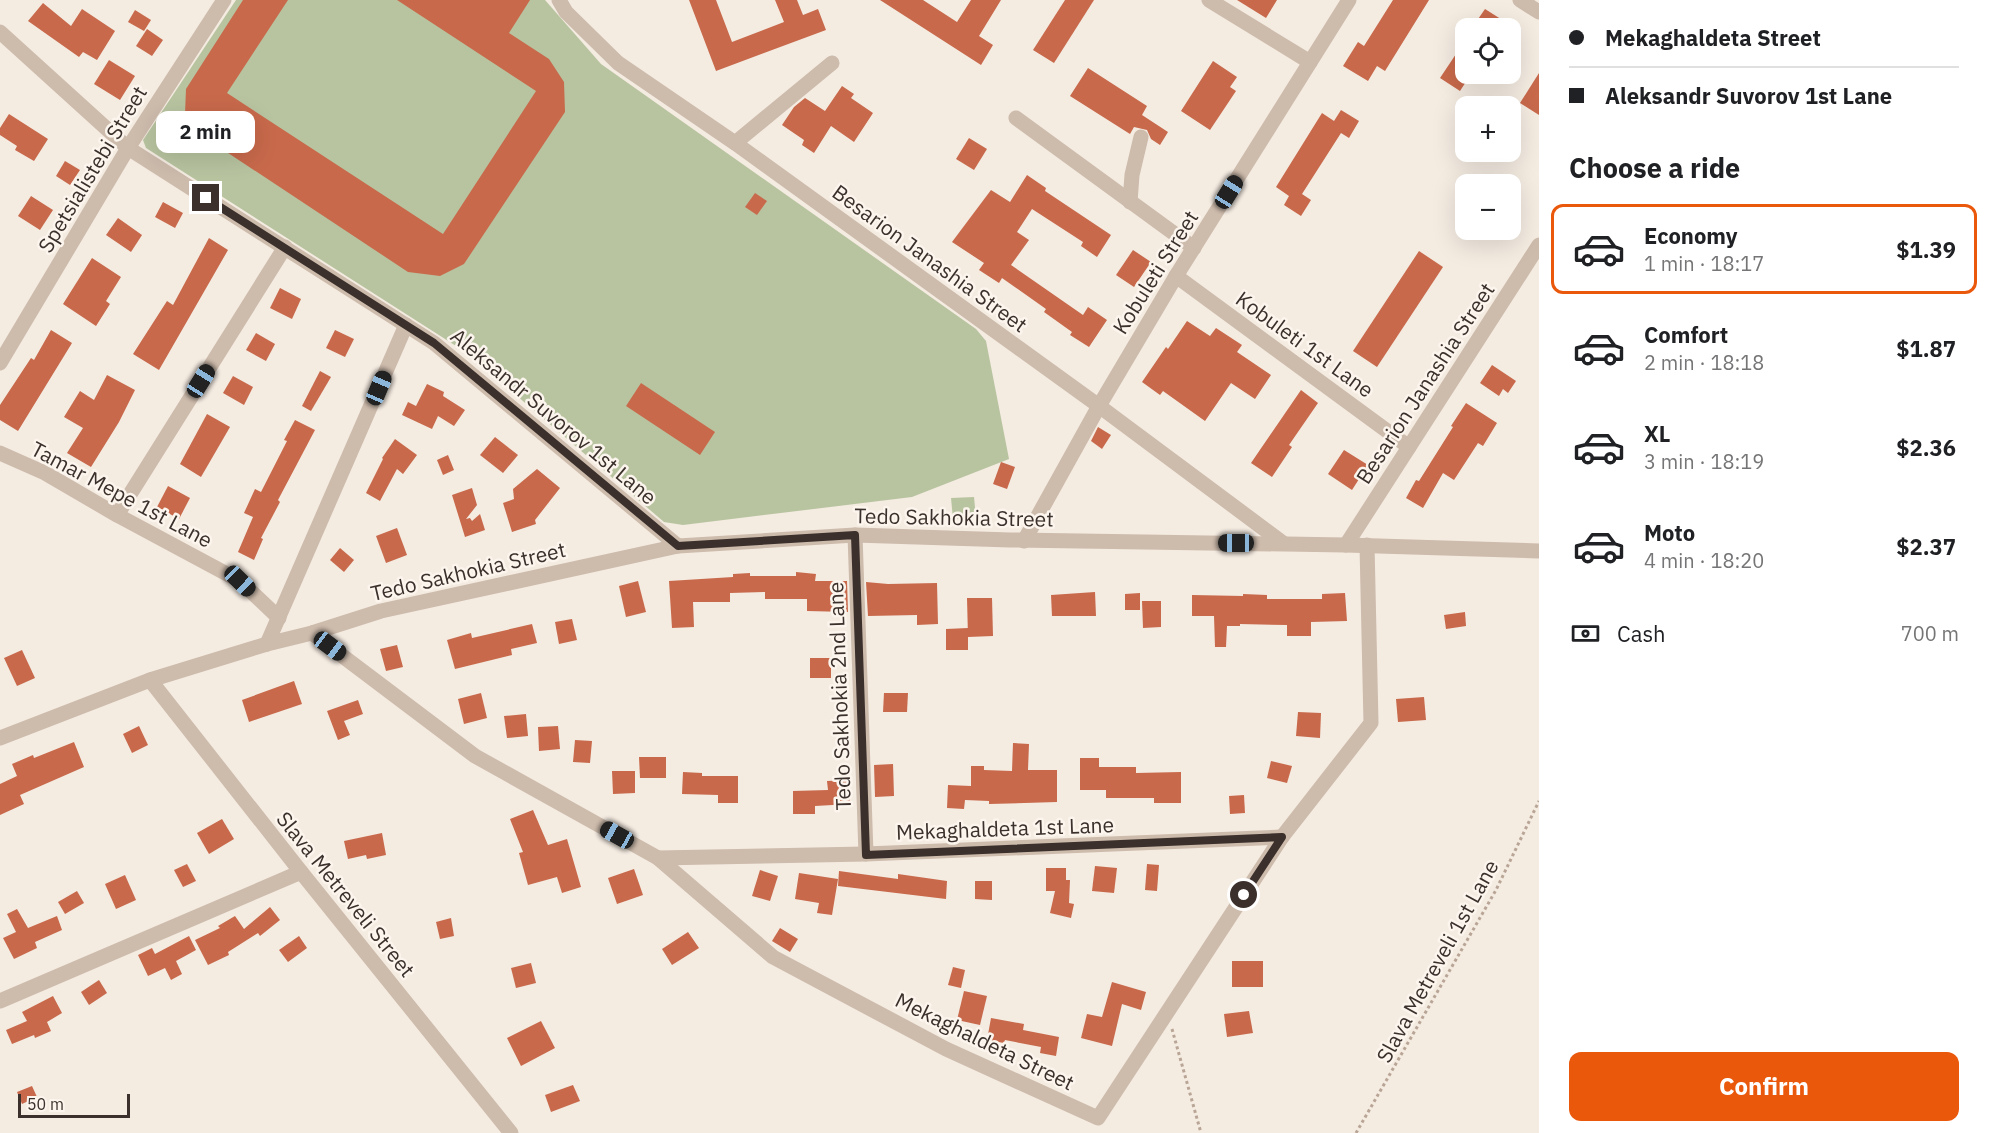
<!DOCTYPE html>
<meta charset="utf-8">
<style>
:root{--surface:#fff;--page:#f6f6f6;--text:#202124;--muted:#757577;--line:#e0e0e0;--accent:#ea580c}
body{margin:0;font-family:"IBM Plex Sans",sans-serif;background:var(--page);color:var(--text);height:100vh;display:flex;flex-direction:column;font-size:22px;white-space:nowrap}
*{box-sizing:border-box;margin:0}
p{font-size:20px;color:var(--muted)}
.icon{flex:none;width:33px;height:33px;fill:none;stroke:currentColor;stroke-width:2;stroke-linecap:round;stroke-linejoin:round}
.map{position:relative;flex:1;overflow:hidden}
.panel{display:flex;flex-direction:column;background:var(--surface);width:450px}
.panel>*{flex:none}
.banner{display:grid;align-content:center;height:132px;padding:0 30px;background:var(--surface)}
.fabs{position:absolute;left:1455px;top:18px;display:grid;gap:12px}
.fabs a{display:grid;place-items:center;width:66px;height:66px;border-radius:12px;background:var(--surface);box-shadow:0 6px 24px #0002;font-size:30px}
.scale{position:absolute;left:18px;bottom:15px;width:112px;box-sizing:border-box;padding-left:6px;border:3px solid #3b302b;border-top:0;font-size:16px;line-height:21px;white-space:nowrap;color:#3b302b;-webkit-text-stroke:4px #fbf5ee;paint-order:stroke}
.end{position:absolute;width:27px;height:27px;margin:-14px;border:8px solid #3b302b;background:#fff;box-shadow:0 0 0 3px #fff}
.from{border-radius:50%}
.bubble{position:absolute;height:42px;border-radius:12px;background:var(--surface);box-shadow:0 6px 24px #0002;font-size:20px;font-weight:700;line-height:42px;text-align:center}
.car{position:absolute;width:18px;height:36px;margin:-18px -9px;border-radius:8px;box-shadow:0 0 4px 2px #0007;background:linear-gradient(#222 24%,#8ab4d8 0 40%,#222 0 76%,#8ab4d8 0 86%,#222 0)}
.banner b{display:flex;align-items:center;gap:21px;height:57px;font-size:22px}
.banner b+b{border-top:2px solid var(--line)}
.banner i{width:15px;height:15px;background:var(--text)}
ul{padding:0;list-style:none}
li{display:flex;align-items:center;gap:18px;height:90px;margin:0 12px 9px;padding:0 18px;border:3px solid transparent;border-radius:12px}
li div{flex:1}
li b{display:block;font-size:22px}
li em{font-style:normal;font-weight:700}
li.active{border-color:var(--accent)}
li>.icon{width:54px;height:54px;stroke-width:1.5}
h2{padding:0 30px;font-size:27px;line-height:72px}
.pay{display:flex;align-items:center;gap:15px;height:66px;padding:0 30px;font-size:22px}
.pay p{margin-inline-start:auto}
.action{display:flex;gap:12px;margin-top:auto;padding:12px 30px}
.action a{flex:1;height:69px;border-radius:12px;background:var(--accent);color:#fff;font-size:24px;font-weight:700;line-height:69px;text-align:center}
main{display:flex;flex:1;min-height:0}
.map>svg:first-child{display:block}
.green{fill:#b8c4a0}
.building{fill:#c8694b}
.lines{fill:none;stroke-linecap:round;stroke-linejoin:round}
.path{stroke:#b9a596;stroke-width:3;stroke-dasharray:3 3;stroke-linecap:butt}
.minor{stroke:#cdbbac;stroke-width:15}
.route{stroke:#3b302b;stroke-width:8}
.labels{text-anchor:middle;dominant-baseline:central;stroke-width:5;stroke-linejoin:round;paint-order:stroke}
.street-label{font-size:21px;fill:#3b302b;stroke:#fbf5ee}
</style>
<main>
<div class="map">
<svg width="1539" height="1133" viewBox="0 0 1539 1133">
<rect width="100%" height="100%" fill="#f4ebe1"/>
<!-- green -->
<g class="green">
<path d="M 236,0 L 545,0 L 601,64 L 976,329 L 986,341 L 1009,459 L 912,497 L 683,525 L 664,522 L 467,353 L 146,148 L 143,140 Z"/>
<path d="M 974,497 L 976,518 L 953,519 L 951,498 Z"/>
</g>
<!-- building -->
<g class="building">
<path d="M 243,0 L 288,0 L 227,93 L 443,234 L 536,91 L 397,0 L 530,0 L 509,33 L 549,59 L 564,82 L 565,112 L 464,264 L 440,276 L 408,272 L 198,133 L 185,114 L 186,89 Z"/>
<path d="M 689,0 L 716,0 L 732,42 L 784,22 L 775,0 L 797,0 L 803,15 L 818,9 L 826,30 L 716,71 Z"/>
<path d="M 880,0 L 923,0 L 957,22 L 971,0 L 1001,0 L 979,36 L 993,45 L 981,65 Z"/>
<path d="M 1065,0 L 1094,0 L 1054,63 L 1033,50 Z"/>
<path d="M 1237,0 L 1277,0 L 1266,18 Z"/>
<path d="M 1393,0 L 1429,0 L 1385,71 L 1377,66 L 1368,81 L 1343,66 L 1358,42 L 1364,46 Z"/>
<path d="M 43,3 L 71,26 L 82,9 L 115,31 L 97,60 L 83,52 L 79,57 L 28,21 Z"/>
<path d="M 1485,9 L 1515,28 L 1472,28 Z"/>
<path d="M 135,10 L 151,20 L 144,31 L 128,22 Z"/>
<path d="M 147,29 L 163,40 L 152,56 L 136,46 Z"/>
<path d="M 1466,39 L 1466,74 L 1471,74 L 1460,91 L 1440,78 Z"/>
<path d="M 109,60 L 135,76 L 120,100 L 94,84 Z"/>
<path d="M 1213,61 L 1237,77 L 1230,87 L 1236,91 L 1210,130 L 1181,111 Z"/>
<path d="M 1088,68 L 1147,106 L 1142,115 L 1168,132 L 1160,145 L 1151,139 L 1147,130 L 1134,127 L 1130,134 L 1070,96 Z"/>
<path d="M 1539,73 L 1539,115 L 1520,103 Z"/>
<path d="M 842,86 L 854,94 L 851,98 L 873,113 L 854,142 L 831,126 L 814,153 L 802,145 L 804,140 L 782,125 L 794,107 L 805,98 L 825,111 Z"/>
<path d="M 1341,110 L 1359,121 L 1349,138 L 1341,133 L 1302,194 L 1311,200 L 1301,216 L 1284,205 L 1289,196 L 1276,187 L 1322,113 L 1334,121 Z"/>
<path d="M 9,114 L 48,139 L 34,161 L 15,150 L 17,146 L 0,135 L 0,128 Z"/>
<path d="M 969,138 L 987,149 L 974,170 L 956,159 Z"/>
<path d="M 65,161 L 80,170 L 70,185 L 56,176 Z"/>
<path d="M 1027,175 L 1046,188 L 1045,191 L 1111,235 L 1097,257 L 1081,246 L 1083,242 L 1032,209 L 1017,232 L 1029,240 L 1011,265 L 1083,315 L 1088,307 L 1107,320 L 1089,347 L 1070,335 L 1072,332 L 1044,312 L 1046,309 L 1002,278 L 999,283 L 979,270 L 984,263 L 952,242 L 991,190 L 1010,202 Z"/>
<path d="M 755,193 L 767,201 L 757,215 L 745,207 Z"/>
<path d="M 31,196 L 53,210 L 40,230 L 18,216 Z"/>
<path d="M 163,202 L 183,213 L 175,228 L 155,217 Z"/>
<path d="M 118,218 L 142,235 L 131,252 L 106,235 Z"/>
<path d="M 209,238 L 228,250 L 159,370 L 133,354 L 167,301 L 173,305 Z"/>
<path d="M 1133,250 L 1151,262 L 1134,287 L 1116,275 Z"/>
<path d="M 1419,251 L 1443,267 L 1377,367 L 1353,351 Z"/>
<path d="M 92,258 L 121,277 L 106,301 L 110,304 L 96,326 L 63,304 Z"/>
<path d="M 280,288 L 301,299 L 292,319 L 270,308 Z"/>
<path d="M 1187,321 L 1210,336 L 1216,328 L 1242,345 L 1237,352 L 1271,375 L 1255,399 L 1231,383 L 1205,421 L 1163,391 L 1160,395 L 1142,382 L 1166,347 L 1168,349 Z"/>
<path d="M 51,330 L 72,343 L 18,431 L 0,420 L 0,405 L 31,358 L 34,360 Z"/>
<path d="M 335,330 L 354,339 L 345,357 L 326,348 Z"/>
<path d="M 256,333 L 275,344 L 266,361 L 246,350 Z"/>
<path d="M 1492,365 L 1516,381 L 1508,393 L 1503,389 L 1499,396 L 1480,383 Z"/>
<path d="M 320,371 L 331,377 L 311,411 L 302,406 Z"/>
<path d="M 107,375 L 135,390 L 119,422 L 91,467 L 67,453 L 83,428 L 64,417 L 80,391 L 94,400 Z"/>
<path d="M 233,376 L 253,387 L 244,405 L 223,393 Z"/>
<path d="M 641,383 L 715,432 L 700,455 L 626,406 Z"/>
<path d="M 427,384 L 444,392 L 443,396 L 465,410 L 454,426 L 438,416 L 432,429 L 402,415 L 408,402 L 416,406 Z"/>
<path d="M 1301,390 L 1318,403 L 1289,445 L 1292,447 L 1272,477 L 1251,463 Z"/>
<path d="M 1466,403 L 1497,423 L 1483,446 L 1478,443 L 1454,480 L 1443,473 L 1423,508 L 1406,498 L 1416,480 L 1419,481 L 1453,427 L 1451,426 Z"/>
<path d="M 207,414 L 230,427 L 201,477 L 180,464 Z"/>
<path d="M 295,420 L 315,430 L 278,500 L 280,502 L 261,538 L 263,539 L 254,560 L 238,552 L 253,517 L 244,513 L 255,489 L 261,492 L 287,441 L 284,440 Z"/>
<path d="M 1098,427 L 1111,435 L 1102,449 L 1091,441 Z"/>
<path d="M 495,437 L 518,455 L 503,473 L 480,455 Z"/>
<path d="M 395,439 L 417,455 L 403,474 L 397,469 L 380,501 L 366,493 L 383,459 L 382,458 Z"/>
<path d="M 1344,450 L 1368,465 L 1352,490 L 1328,474 Z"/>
<path d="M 448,455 L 454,470 L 443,475 L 437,460 Z"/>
<path d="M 1001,462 L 1015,467 L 1007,489 L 993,484 Z"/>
<path d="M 537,469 L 560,488 L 535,520 L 536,524 L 512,532 L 503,503 L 514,499 L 513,489 Z"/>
<path d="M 168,486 L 190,498 L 179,519 L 157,507 Z"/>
<path d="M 472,488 L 477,505 L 466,519 L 470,518 L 472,521 L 480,514 L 485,530 L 465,537 L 452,495 Z"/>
<path d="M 397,528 L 407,555 L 386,563 L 376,536 Z"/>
<path d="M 340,548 L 354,560 L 344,572 L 330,560 Z"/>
<path d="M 796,572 L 816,574 L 815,581 L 847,581 L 848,612 L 807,611 L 807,599 L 765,599 L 765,592 L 730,593 L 730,602 L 693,602 L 694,627 L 672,628 L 669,581 L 733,577 L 733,574 L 750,573 L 750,576 L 796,576 Z"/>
<path d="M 638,581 L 646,612 L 626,617 L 619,586 Z"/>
<path d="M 866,582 L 888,584 L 937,583 L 938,624 L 917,625 L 917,615 L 868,616 Z"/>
<path d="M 1095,592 L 1096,616 L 1052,616 L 1051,595 Z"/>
<path d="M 1140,593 L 1140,610 L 1125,610 L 1125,594 Z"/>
<path d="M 1345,593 L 1347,621 L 1311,622 L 1311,636 L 1287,636 L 1287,625 L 1240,624 L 1240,626 L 1227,626 L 1226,647 L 1215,647 L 1214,616 L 1192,616 L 1192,595 L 1243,596 L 1243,594 L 1267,595 L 1267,599 L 1322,599 L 1322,594 Z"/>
<path d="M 967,598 L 992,598 L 993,636 L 968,637 Z"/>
<path d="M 1142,601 L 1161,601 L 1161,627 L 1143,628 Z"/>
<path d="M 1465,612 L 1466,626 L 1446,629 L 1444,615 Z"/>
<path d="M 572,619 L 577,640 L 559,644 L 555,622 Z"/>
<path d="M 532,624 L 537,643 L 511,649 L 512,655 L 455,669 L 447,640 L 471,633 L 472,638 Z"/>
<path d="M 968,628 L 968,650 L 946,650 L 946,629 Z"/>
<path d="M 397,645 L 403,667 L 386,671 L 380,649 Z"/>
<path d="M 22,650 L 35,678 L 17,686 L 4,658 Z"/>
<rect x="810" y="658" width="21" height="20"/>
<path d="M 294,681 L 302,704 L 249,722 L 242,700 Z"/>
<path d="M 481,693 L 487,718 L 464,724 L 458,699 Z"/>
<path d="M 884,693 L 908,693 L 907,712 L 883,712 Z"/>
<path d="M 1424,697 L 1426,720 L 1398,722 L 1396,699 Z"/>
<path d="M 358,700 L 363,714 L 344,721 L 350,735 L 338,740 L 327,711 Z"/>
<path d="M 1298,712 L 1321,713 L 1320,738 L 1296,736 Z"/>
<path d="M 526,714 L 528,736 L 507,738 L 504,716 Z"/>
<path d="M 139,726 L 148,745 L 132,753 L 123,734 Z"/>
<path d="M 558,726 L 560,749 L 539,751 L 538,727 Z"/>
<path d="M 575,740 L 592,741 L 590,763 L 573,762 Z"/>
<path d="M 74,742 L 84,767 L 20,795 L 24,804 L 0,815 L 0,784 L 17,776 L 12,764 L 33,755 L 34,758 Z"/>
<path d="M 1013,743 L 1029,744 L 1028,770 L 1057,770 L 1057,802 L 989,804 L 989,801 L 965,800 L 964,809 L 947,808 L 948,785 L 971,786 L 971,766 L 984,766 L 984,770 L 1012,771 Z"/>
<path d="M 639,757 L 666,757 L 666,778 L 640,778 Z"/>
<path d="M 1080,758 L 1099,758 L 1099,767 L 1136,767 L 1136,773 L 1181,772 L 1181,803 L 1154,803 L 1154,798 L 1106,798 L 1106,790 L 1080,790 Z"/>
<path d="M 1271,761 L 1292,766 L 1287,783 L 1267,778 Z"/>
<path d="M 893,764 L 894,796 L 875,797 L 874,765 Z"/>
<path d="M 612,771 L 635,771 L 635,793 L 613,794 Z"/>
<path d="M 683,772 L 702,773 L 702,776 L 738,776 L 738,803 L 718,803 L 718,795 L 682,794 Z"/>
<path d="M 849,780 L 850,804 L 815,806 L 815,814 L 793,814 L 793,791 L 828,790 L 827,781 Z"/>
<path d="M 1244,795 L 1245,813 L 1230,814 L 1229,796 Z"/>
<path d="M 533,810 L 548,845 L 567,839 L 581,887 L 562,893 L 557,877 L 528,885 L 519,853 L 523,852 L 510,819 Z"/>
<path d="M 222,819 L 234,839 L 209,854 L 197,833 Z"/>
<path d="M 382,833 L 386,855 L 367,859 L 366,855 L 348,859 L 344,841 Z"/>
<path d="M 187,864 L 196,881 L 183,887 L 174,870 Z"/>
<path d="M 1147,864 L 1159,865 L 1157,891 L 1145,890 Z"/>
<path d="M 1095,866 L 1117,868 L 1114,893 L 1092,891 Z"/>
<path d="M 1046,868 L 1066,868 L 1066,880 L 1070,880 L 1069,903 L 1074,904 L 1071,918 L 1050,913 L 1055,891 L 1046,891 Z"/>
<path d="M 634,869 L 643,895 L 617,904 L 608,878 Z"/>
<path d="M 760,870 L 778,876 L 770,901 L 752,896 Z"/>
<path d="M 839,871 L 898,879 L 898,874 L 947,881 L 946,899 L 838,886 Z"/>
<path d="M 799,873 L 838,879 L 832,915 L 817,913 L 819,903 L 795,899 Z"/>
<path d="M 125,875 L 136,900 L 116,909 L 105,884 Z"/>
<path d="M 975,881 L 992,881 L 992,900 L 975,899 Z"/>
<path d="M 77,891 L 84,903 L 65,914 L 58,902 Z"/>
<path d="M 270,907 L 280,920 L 260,936 L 258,933 L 228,952 L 229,955 L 208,965 L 195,940 L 220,928 L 218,926 L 235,916 L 244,929 Z"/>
<path d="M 17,909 L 28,928 L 57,916 L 62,930 L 35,942 L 37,948 L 14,959 L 3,938 L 16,932 L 7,914 Z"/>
<path d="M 451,918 L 454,936 L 440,939 L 436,922 Z"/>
<path d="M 780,928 L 798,939 L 790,952 L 772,941 Z"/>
<path d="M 688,932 L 699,948 L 672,965 L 662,949 Z"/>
<path d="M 189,936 L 196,950 L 176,961 L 182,974 L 171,980 L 165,968 L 148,976 L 138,955 L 152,948 L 155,954 Z"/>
<path d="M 299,936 L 307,948 L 288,962 L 279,950 Z"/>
<rect x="1232" y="961" width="31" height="26"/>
<path d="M 531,963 L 536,983 L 516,988 L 511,968 Z"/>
<path d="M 953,967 L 965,970 L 961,988 L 948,985 Z"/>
<path d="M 99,980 L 107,993 L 89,1005 L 81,992 Z"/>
<path d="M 1112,982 L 1146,992 L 1141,1010 L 1122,1004 L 1112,1046 L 1081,1038 L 1087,1014 L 1102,1017 Z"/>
<path d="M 964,991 L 987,996 L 980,1025 L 957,1020 Z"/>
<path d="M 53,996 L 62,1013 L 47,1022 L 51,1031 L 35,1038 L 34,1035 L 12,1044 L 6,1030 L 27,1021 L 22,1012 Z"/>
<path d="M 1249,1011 L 1253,1033 L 1227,1037 L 1224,1014 Z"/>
<path d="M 991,1018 L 1024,1024 L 1023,1030 L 1059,1037 L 1056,1056 L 1040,1053 L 1041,1047 L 1005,1040 L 1004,1043 L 987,1040 Z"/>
<path d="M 541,1021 L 555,1048 L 521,1066 L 507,1038 Z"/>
<path d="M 573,1085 L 580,1101 L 551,1112 L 545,1095 Z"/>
<path d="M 32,1086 L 37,1097 L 22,1104 L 17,1092 Z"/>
</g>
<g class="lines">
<!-- path -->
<g class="path">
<path d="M 1172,1029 L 1201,1133"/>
<path d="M 1356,1133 L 1496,890 L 1539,801"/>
</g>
<!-- minor -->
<g class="minor">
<path d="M 559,0 L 566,12 L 618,63 L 735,143 L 1099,406 L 1283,543"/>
<path d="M 1209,0 L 1310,62"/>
<path d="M 1520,0 L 1539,12"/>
<path d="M 0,32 L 128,148 L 434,343 L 678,546"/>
<path d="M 1016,118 L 1194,248"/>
<path d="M 735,143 L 832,63"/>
<path d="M 1130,202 L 1132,175 L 1141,137"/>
<path d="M 1176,276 L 1409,447"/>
<path d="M 0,363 L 128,148 L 224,0"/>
<path d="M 0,453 L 45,473 L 117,515 L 240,581 L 279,618"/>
<path d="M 117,515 L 285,247"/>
<path d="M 855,535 L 866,854"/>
<path d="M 1024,541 L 1099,406 L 1176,276 L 1349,0"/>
<path d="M 1346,545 L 1539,245"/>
<path d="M 312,633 L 475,756 L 658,858 L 773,957 L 946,1049 L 1098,1118 L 1282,837 L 1371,723 L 1367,545"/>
<path d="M 267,644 L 406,325"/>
<path d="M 150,680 L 301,872 L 511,1133"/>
<path d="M 0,738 L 150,680 L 267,644 L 312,633 L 381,611 L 678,546 L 855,535 L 1010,540 L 1346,545 L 1539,551"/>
<path d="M 658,858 L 866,854 L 1282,837"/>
<path d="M 0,1001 L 301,872"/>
</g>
</g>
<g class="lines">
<!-- route -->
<path class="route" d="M 206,198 L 434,343 L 678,546 L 855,535 L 866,855 L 1282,837 L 1244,895"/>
</g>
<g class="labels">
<!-- street labels -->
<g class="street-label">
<text transform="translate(92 169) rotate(-59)">Spetsialistebi Street</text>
<text transform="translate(930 258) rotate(36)">Besarion Janashia Street</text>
<text transform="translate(1155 272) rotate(-58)">Kobuleti Street</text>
<text transform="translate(1305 344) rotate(36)">Kobuleti 1st Lane</text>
<text transform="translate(1425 383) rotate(-57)">Besarion Janashia Street</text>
<text transform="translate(554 416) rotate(40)">Aleksandr Suvorov 1st Lane</text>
<text transform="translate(122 494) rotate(28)">Tamar Mepe 1st Lane</text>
<text transform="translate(954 517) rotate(1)">Tedo Sakhokia Street</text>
<text transform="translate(468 571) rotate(-13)">Tedo Sakhokia Street</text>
<text transform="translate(839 696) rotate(-92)">Tedo Sakhokia 2nd Lane</text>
<text transform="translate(1005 828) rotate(-2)">Mekaghaldeta 1st Lane</text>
<text transform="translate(346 894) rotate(51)">Slava Metreveli Street</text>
<text transform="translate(1437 961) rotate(-61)">Slava Metreveli 1st Lane</text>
<text transform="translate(985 1041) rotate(26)">Mekaghaldeta Street</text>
</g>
</g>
</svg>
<div class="fabs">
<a><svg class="icon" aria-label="locate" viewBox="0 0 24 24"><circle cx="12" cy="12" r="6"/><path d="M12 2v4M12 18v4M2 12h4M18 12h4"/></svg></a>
<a>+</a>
<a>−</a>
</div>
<div class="scale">50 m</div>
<i class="end from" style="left:1244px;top:895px"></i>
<i class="end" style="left:206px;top:198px"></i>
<div class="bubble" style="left:156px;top:111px;width:99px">2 min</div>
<i class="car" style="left:1229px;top:192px;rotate:32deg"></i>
<i class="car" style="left:201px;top:381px;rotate:32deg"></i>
<i class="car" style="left:379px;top:388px;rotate:23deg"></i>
<i class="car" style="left:1236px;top:543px;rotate:270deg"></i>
<i class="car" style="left:240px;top:581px;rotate:134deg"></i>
<i class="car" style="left:330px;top:646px;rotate:127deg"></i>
<i class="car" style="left:617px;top:835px;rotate:299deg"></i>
</div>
<section class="panel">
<div class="banner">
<b><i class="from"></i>Mekaghaldeta Street</b>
<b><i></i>Aleksandr Suvorov 1st Lane</b>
</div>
<h2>Choose a ride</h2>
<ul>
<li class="active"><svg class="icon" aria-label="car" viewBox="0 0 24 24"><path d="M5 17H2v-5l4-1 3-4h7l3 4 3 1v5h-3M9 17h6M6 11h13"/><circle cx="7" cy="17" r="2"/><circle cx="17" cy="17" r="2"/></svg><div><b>Economy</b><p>1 min · 18:17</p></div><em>$1.39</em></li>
<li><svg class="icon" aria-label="car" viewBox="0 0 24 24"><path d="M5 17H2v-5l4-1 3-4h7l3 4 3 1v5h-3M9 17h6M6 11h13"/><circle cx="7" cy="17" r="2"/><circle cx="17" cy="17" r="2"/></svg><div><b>Comfort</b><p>2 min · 18:18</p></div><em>$1.87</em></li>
<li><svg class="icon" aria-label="car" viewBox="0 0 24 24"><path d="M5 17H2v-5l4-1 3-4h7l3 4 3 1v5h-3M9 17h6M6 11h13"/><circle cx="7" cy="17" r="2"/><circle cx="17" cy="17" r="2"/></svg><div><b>XL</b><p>3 min · 18:19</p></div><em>$2.36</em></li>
<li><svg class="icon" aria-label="car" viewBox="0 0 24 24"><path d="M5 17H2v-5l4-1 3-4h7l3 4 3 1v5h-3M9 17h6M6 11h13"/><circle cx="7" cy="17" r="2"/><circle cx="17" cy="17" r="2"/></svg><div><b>Moto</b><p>4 min · 18:20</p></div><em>$2.37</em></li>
</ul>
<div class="pay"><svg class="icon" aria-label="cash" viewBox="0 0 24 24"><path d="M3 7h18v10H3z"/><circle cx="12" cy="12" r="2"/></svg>Cash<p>700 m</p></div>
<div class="action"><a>Confirm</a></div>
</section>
</main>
